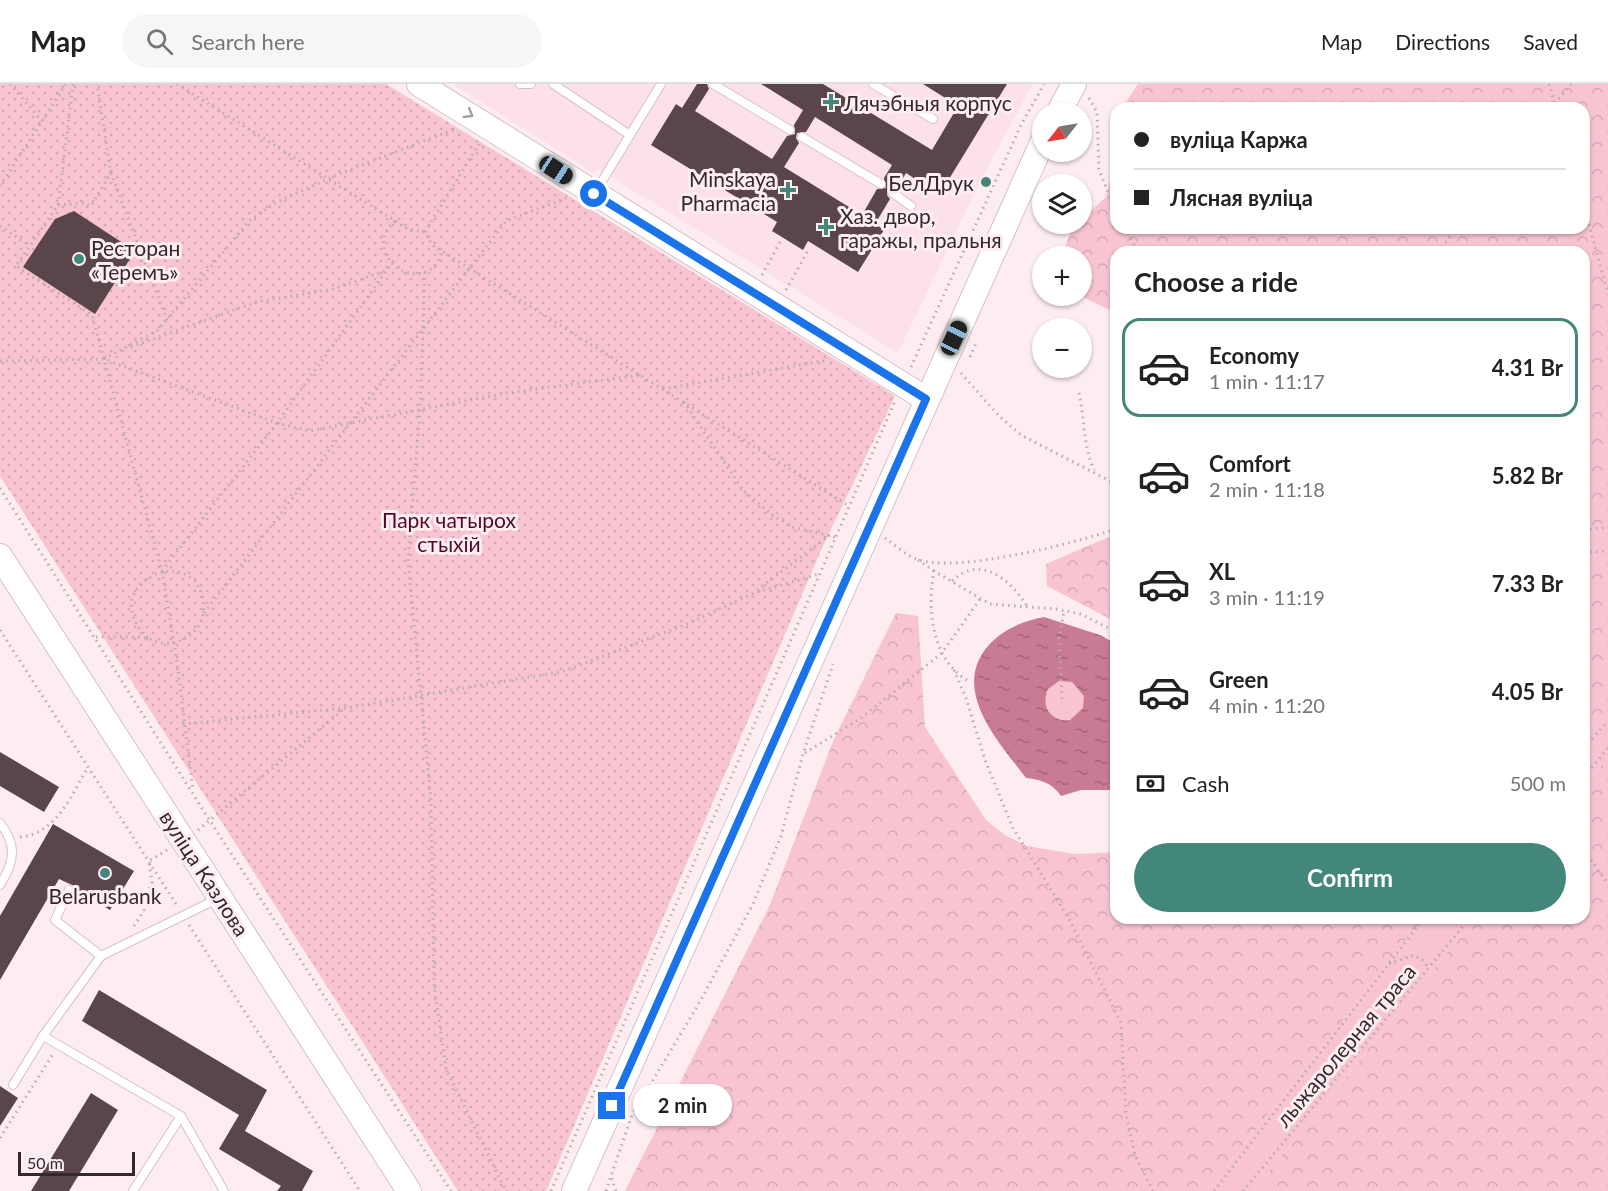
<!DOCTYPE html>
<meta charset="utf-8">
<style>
:root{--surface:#fff;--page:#f6f6f6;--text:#222;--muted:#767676;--line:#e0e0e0;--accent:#43877a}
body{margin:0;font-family:Lato,sans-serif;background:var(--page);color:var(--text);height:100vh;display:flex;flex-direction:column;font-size:22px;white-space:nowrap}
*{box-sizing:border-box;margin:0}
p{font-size:20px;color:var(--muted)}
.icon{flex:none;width:33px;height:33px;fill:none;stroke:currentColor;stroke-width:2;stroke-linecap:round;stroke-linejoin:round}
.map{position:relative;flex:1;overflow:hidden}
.sheet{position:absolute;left:1110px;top:162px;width:480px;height:678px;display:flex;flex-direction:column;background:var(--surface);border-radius:18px;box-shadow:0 2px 4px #0004}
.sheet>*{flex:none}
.banner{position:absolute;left:1110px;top:18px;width:480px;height:132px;border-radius:18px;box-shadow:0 2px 4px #0004;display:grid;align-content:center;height:132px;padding:0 24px;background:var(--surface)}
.needle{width:39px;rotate:239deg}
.fabs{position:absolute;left:1032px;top:18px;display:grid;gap:12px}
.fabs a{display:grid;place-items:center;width:60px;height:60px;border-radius:50%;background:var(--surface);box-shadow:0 2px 4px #0004;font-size:30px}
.scale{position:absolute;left:18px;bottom:15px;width:117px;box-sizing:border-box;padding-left:6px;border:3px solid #33292b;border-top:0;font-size:16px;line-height:21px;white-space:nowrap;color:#33292b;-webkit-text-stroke:4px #fdedf1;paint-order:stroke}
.end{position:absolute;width:27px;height:27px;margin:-14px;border:8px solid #1a73e8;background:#fff;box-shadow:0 0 0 3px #fff}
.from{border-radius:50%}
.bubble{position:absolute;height:42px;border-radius:21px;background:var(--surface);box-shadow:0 2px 4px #0004;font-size:20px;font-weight:700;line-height:42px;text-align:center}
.car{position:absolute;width:18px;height:36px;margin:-18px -9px;border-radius:8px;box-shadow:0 0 4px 2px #0007;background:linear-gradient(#222 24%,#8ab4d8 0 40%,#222 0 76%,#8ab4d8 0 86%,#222 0)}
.banner b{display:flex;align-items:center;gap:21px;height:57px;font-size:22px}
.banner b+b{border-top:2px solid var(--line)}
.banner i{width:15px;height:15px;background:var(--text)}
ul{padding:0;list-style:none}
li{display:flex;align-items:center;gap:18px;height:99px;margin:0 12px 9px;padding:0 12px;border:3px solid transparent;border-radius:18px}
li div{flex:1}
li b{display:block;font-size:22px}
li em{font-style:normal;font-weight:700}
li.selected{border-color:var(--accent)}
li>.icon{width:54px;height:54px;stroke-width:1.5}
h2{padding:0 24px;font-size:27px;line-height:72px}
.pay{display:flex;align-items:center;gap:15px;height:66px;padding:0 24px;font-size:22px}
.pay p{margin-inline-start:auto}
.cta{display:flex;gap:12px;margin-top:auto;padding:12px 24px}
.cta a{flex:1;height:69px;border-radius:36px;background:var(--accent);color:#fff;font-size:24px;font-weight:700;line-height:69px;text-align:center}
header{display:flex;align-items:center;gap:36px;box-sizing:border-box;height:84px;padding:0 30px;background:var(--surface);border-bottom:2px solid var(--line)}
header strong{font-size:28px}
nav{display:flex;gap:33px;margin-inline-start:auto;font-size:21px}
.search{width:420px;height:54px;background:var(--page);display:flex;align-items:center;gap:15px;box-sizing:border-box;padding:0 21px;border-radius:33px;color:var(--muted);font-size:22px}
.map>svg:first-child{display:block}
.built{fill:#fde1e9}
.green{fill:#f8c4d2}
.forest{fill:url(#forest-crowns)}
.park{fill:url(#park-dots)}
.water{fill:url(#water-ripples);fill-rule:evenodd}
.building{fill:#5a454a;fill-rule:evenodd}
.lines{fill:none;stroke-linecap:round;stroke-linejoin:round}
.service-casing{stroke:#d9bfc6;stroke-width:10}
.secondary-casing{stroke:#d9bfc6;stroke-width:26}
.path{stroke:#b9abae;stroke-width:3;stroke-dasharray:1.5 4.5;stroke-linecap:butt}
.service{stroke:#fff;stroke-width:8}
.secondary{stroke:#fff;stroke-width:24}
.oneway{stroke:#a39fa0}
.route{stroke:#1a73e8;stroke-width:8}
.poi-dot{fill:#43877a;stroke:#fdedf1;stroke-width:2}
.labels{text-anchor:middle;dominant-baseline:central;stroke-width:6;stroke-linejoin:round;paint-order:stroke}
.poi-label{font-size:21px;fill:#33292b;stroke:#fdedf1;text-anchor:start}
.park-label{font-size:21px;fill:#510929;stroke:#fdedf1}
.street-label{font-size:21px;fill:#33292b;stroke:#fdedf1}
</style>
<header>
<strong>Map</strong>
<div class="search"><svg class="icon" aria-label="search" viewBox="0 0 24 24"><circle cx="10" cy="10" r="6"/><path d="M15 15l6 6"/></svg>Search here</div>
<nav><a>Map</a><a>Directions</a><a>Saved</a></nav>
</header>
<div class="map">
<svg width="1608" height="1107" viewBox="0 0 1608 1107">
<defs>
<pattern id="forest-crowns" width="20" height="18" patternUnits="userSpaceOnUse" patternTransform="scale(1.5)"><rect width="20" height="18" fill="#f8c4d2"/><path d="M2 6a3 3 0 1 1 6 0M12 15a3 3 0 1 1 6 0" fill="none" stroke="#d5a8b4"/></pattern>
<pattern id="park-dots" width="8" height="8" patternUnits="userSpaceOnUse" patternTransform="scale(1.5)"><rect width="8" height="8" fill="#f8c4d2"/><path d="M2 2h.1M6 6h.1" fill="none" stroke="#d5a8b4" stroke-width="1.8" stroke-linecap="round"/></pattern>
<pattern id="water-ripples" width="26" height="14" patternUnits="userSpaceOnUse" patternTransform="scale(1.5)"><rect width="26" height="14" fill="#c97b93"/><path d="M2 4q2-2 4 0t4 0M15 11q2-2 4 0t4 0" fill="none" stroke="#a46578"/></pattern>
</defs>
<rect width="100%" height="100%" fill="#fdedf1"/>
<!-- built -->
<path class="built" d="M 453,0 L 1032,0 L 975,108 L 898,269 L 598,85 L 594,89 Z"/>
<!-- green -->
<g class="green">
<path d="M 1608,440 L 1608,478 L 1584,478 L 1584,442 Z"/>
<circle cx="1065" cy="616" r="20"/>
<path d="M 1608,630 L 1608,673 L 1584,702 L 1584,660 Z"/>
<path d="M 1424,834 L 1475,834 L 1253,1107 L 1207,1107 Z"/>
</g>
<!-- forest -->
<g class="forest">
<path d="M 1138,0 L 1608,0 L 1608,440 L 1584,442 L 1584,168 L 1116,168 L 1116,229 L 1081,212 L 1082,172 L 1061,172 L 1073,143 L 1082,140 L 1082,135 L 1106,113 L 1114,79 L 1116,49 L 1116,144 L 1584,144 L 1584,24 L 1122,24 Z"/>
<path d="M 1116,450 L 1116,538 L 1047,502 L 1046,480 Z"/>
<path d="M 1584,478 L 1608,478 L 1608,630 L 1584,660 Z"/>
<path d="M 896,529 L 918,532 L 925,643 L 986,736 L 1005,751 L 1027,762 L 1075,770 L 1116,768 L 1116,834 L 1424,834 L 1207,1107 L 625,1107 L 769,823 L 834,655 Z"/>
<path d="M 1608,673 L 1608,1107 L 1253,1107 L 1475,834 L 1584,834 L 1584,702 Z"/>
</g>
<!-- park -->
<path class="park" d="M 0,0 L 386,0 L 895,312 L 822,464 L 546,1107 L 458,1107 L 0,392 Z"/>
<!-- water -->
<path class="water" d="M 1044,533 L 1100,551 L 1116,560 L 1116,706 L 1081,706 L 1061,712 C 1052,699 1042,696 1026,694 C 999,658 950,606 988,562 C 1003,545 1023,537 1044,533 ZM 1059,597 L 1072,598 L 1084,612 L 1083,624 L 1070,636 C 1051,638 1040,622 1048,605 Z"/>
<!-- building -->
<g class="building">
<path d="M 697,0 L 707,0 L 709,5 L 695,27 L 772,75 L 787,52 L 795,50 L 794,41 L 803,26 L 761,0 L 823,0 L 932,66 L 958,22 L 923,0 L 1007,0 L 946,100 L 932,92 L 926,102 L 906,89 L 897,104 L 888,105 L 887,111 L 890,115 L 875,140 L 884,146 L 858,188 L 808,157 L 803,166 L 772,147 L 777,138 L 651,61 L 676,20 L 682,24 ZM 815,33 L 892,81 L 884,94 L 886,104 L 877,105 L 862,131 L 784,83 L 799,59 L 796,54 L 797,49 L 806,48 Z"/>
<path d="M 74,127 L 135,167 L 95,230 L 23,183 L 55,135 Z"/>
<path d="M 0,668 L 59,703 L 44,728 L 0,702 Z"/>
<path d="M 53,740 L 134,787 L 110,826 L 75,805 L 72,801 L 59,795 L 0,896 L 0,832 Z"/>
<path d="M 99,906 L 267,1006 L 245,1047 L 313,1087 L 302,1107 L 277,1107 L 281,1102 L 219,1065 L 239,1031 L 82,937 Z"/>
<path d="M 0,1002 L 18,1014 L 0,1042 Z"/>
<path d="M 91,1009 L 118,1026 L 69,1107 L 31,1107 Z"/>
</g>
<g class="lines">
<defs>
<g id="service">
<path d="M 520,0 L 531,0"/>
<path d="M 553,0 L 630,51"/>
<path d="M 713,0 L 790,46"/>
<path d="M 873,0 L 933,35"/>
<path d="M 802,53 L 881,100"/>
<path d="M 596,107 L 661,0"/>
<path d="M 893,109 L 911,122"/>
<path d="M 0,739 C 17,761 15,777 0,801"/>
<path d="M 69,806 L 55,836 L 101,872"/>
<path d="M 43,952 L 101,872 L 219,814"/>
<path d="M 13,1001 L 43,952 L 181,1032 L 224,1107"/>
<path d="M 133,1107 L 181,1032"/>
</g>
<g id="secondary">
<path d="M 419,0 L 926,315"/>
<path d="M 1059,28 L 1074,0"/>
<path d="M 0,472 L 409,1107"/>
<path d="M 574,1107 L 1042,59"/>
</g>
</defs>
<!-- service casing -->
<use href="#service" class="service-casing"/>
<!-- secondary casing -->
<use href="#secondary" class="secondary-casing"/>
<!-- path -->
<g class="path">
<path d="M 10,0 L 42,37"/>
<path d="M 73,0 L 58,121 L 16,182 L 92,231 L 162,487 L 177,578 L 193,706"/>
<path d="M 177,0 L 408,145 L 425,148 L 432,161 L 849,422"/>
<path d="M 1549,0 L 1556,24"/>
<path d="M 1089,14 L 1097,28 L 1099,86 L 1116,128"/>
<path d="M 1551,24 L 1571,0"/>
<path d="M 111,89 L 167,236"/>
<path d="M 0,102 L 66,0"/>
<path d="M 58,121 L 84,119 L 91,122 L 111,89 L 97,0"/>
<path d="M 1584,123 L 1608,209"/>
<path d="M 395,137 C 356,171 427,219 442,167"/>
<path d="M 0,142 L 29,161"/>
<path d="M 1125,144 L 1138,168"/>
<path d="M 425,148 L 479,60"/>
<path d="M 1438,168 L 1457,144"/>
<path d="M 425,188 L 420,325 L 408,477 L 431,716 L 434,900 L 446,985 L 506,1107"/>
<path d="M 762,191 L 780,158"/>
<path d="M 786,206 L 809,165"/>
<path d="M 131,263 L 256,218 L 333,205 L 385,187"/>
<path d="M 970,273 L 977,257"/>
<path d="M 104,275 L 158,246 L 250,136 L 275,119 L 339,90 L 455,45"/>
<path d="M 0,277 L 104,275 L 277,339 L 309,347 L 507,309 L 641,291"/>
<path d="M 911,283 L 1021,41 L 1044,0"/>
<path d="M 961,289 L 999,332 L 1021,351 L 1116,400"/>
<path d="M 663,305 L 828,276"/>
<path d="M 1079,309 C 1085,335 1083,362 1094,386"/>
<path d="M 684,318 L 743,406 L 772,431 L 792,443 L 835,453"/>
<path d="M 0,404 L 210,737 L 451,1107"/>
<path d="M 1584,446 L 1608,443"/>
<path d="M 885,454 C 895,461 906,471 916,475 C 956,490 1075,459 1116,445"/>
<path d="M 1584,468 L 1608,467"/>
<path d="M 918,476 L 934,487"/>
<path d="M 162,487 L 277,339 L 392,179"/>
<path d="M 952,497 C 981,469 1011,497 1027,522"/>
<path d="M 757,506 L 830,451"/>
<path d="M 204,529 L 506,137 L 566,114"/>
<path d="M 0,546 L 178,823"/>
<path d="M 96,553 C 112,553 130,552 146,554 C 152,555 157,559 163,559 C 188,561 208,540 203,515 C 191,456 93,502 148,554"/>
<path d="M 954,586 L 966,614 L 985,676 L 1013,744 L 1069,835 L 1121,939 L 1126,1030 L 1135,1071 L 1153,1107"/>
<path d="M 967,596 C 931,575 927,523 934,487 L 990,520 L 1056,525 L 1081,530 L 1116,548"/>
<path d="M 1062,615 L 1059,554 L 1064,527"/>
<path d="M 183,640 L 346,624 L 564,587 L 687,540 L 754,509 L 819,490"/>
<path d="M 1584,664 L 1608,637"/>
<path d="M 805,669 L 861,634 L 942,569 L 980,515"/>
<path d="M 1584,693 L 1608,664"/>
<path d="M 198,746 L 345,624"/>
<path d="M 20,753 C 56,750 71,712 88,683"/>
<path d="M 1584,766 L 1608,800"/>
<path d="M 189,841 L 360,1107"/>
<path d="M 134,842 L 144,826 L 143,816 L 152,799 L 149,777 L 167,766"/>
<path d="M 1389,880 L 1414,871 L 1425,878 L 1428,884"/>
<path d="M 0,1054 L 53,970"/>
<path d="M 551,1107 L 895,317"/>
<path d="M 606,1107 L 611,1092"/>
<path d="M 616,1107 L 611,1092 L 632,1031 L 698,921 L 753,820 L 781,752 L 803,670 L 833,580"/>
<path d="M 1214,1107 L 1424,834"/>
<path d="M 1243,1107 L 1470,834"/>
</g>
<!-- service -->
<use href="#service" class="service"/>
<!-- secondary -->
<use href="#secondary" class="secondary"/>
</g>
<!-- one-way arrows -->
<defs><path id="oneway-chevron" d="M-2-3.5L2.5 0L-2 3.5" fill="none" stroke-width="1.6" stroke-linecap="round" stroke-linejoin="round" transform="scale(1.5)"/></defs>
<use class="oneway" href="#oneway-chevron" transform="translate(469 30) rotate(31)"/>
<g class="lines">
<!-- route -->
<path class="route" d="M 594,110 L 926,315 L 612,1022"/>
</g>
<!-- markers -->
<g class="poi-dot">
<path d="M828 9h6v6h6v6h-6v6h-6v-6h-6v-6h6z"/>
<circle cx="986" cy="98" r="6"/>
<path d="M785 97h6v6h6v6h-6v6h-6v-6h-6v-6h6z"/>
<path d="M823 134h6v6h6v6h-6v6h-6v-6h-6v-6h6z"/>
<circle cx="79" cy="175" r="6"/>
<circle cx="105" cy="789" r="6"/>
</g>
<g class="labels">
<!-- poi labels -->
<g class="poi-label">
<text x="844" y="18">Лячэбныя корпус</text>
<text x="776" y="94" text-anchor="end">Minskaya<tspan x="776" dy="24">Pharmacia</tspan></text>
<text x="974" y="98" text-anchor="end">БелДрук</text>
<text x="840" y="131">Хаз. двор,<tspan x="840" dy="24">гаражы, пральня</tspan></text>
<text x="91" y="163">Ресторан<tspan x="91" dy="24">«Теремъ»</tspan></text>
<text x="105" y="811" text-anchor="middle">Belarusbank</text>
</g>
<!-- park labels -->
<g class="park-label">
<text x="449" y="435">Парк чатырох<tspan x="449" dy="24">стыхій</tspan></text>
</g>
<!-- street labels -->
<g class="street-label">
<text transform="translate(205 789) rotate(57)">вуліца Казлова</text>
<text transform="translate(1345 961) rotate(-50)">лыжаролерная траса</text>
</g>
</g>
</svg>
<div class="fabs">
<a><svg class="needle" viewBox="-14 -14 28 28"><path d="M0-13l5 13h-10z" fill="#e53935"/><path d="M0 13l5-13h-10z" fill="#767676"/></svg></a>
<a><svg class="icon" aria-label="layers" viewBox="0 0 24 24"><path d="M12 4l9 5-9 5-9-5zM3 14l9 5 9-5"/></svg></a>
<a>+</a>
<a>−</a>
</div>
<div class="scale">50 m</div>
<i class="end from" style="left:594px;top:110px"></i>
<i class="end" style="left:612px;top:1022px"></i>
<div class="bubble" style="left:633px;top:1000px;width:99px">2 min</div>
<i class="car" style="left:556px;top:86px;rotate:123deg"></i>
<i class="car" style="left:954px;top:254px;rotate:25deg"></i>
<div class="banner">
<b><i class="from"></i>вуліца Каржа</b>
<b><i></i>Лясная вуліца</b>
</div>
<section class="sheet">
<h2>Choose a ride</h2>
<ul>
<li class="selected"><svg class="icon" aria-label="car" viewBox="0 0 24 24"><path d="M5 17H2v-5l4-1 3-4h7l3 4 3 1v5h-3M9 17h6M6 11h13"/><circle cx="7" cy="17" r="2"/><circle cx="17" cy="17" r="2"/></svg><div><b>Economy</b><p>1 min · 11:17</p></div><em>4.31 Br</em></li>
<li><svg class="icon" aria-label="car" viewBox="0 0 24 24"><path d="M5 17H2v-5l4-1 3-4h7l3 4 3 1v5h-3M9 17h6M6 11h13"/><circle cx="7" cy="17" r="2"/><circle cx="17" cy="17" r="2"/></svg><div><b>Comfort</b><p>2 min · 11:18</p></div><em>5.82 Br</em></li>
<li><svg class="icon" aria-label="car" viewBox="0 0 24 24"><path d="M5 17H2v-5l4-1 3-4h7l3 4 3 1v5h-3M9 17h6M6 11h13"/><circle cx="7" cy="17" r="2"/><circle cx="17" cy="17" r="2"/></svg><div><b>XL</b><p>3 min · 11:19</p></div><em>7.33 Br</em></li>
<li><svg class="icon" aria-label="car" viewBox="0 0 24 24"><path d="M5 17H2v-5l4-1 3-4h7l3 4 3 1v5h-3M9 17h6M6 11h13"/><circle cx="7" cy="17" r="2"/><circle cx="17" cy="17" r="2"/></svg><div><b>Green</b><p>4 min · 11:20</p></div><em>4.05 Br</em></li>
</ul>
<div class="pay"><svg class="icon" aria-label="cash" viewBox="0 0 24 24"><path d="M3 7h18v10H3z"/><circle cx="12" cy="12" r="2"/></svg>Cash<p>500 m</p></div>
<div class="cta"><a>Confirm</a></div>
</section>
</div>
